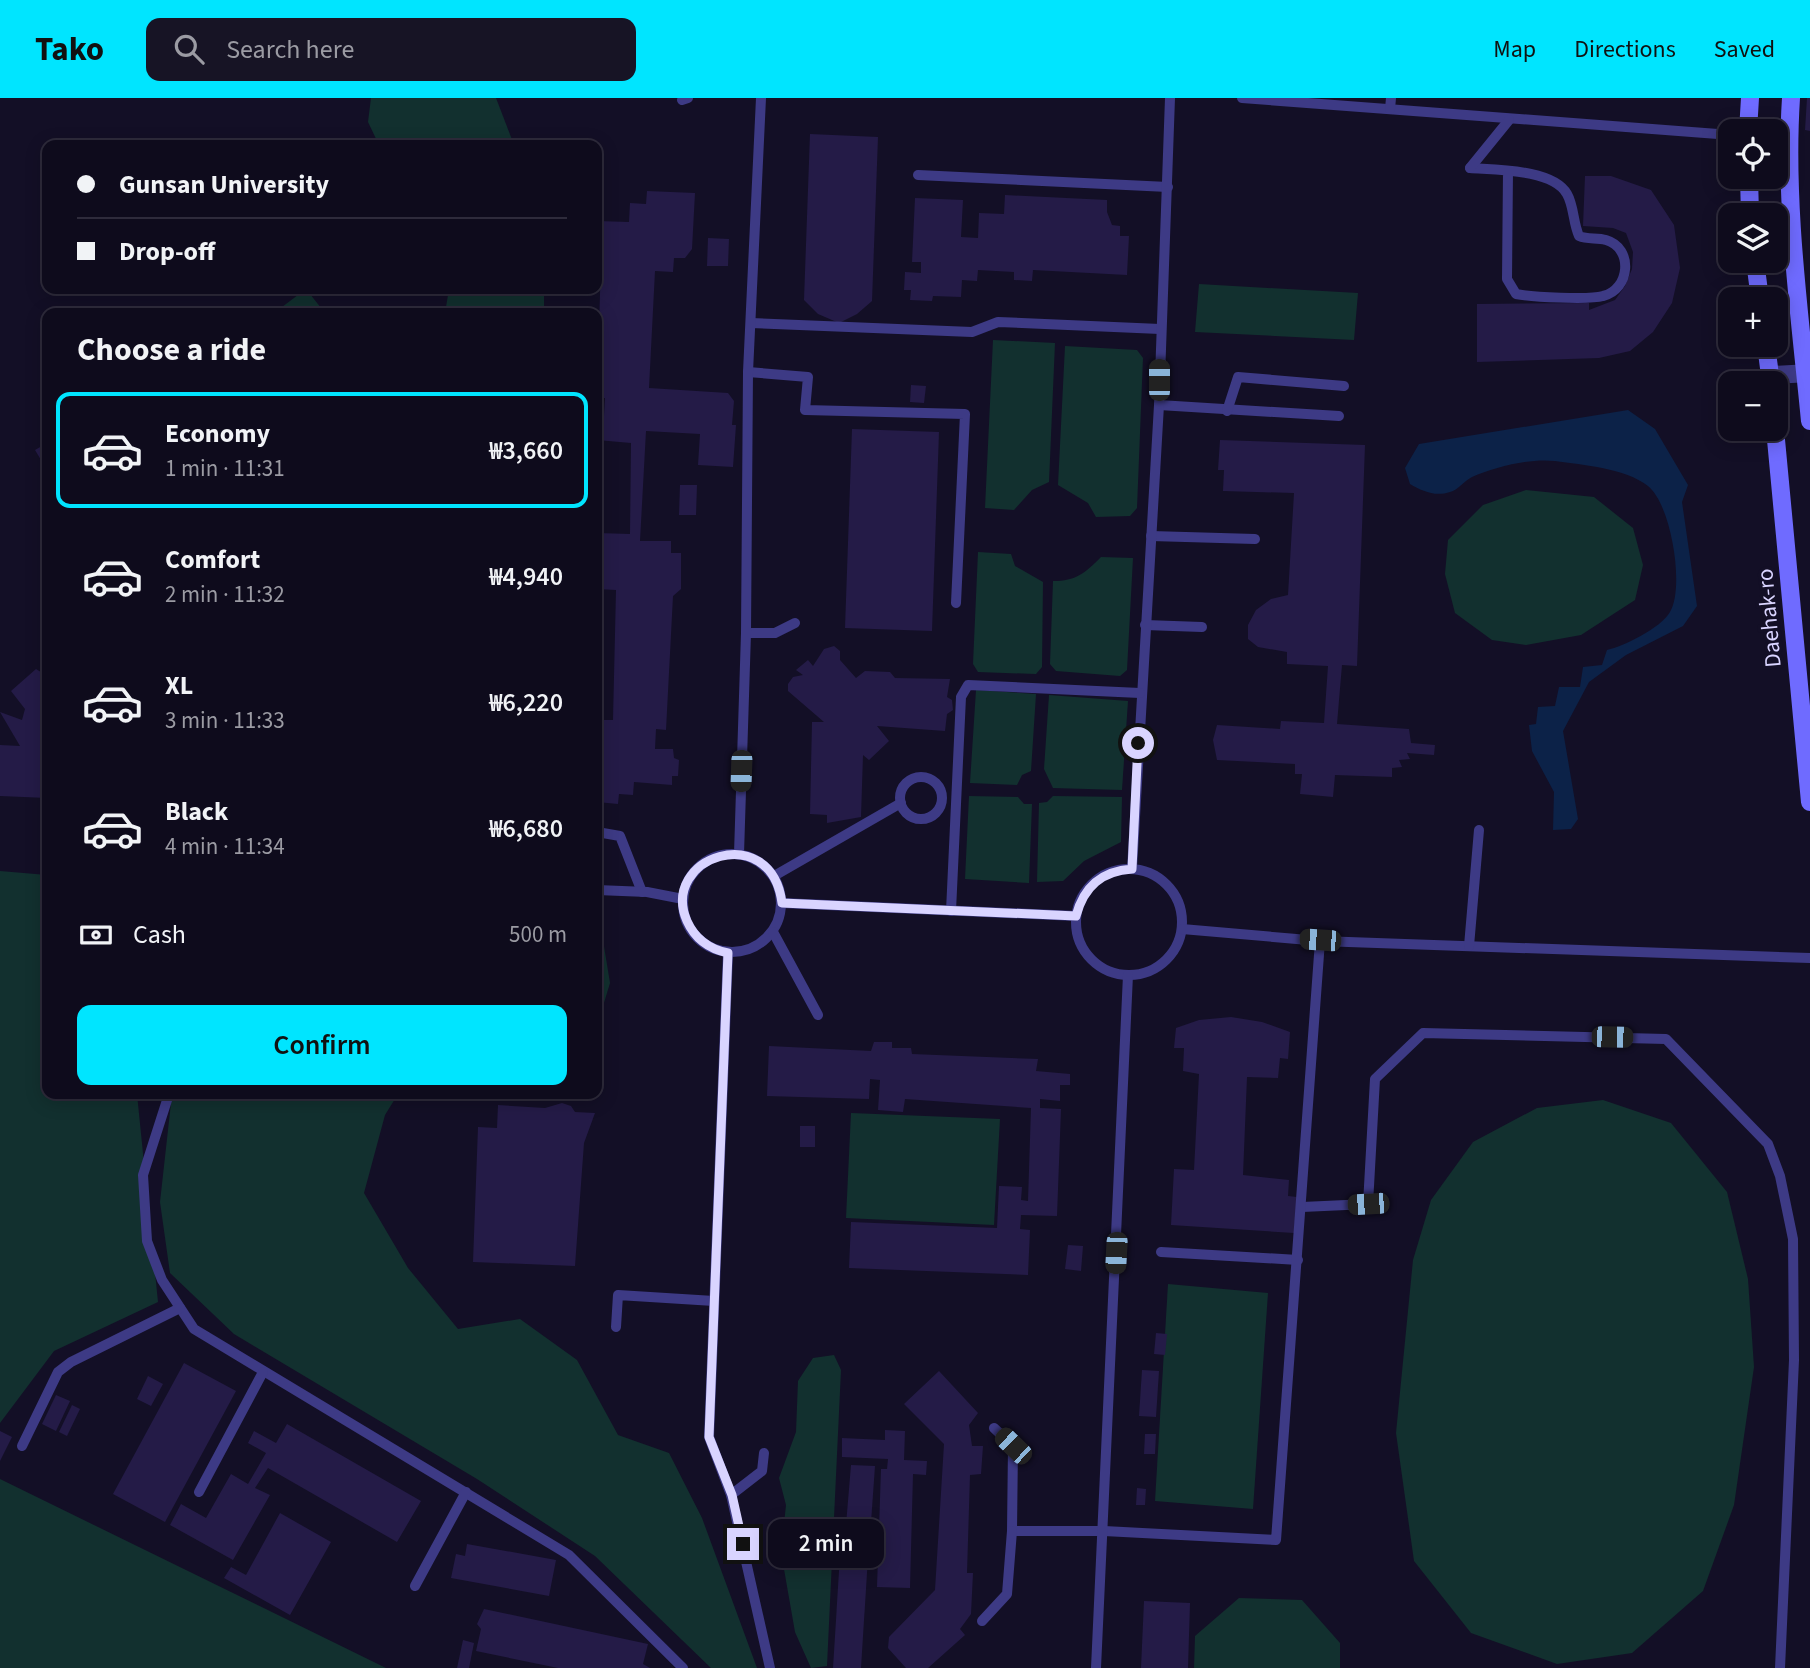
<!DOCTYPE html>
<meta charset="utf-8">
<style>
:root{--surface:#0e0b1c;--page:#171425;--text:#f1f3f6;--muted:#9b9ba3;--line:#2e2b3b;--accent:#00e5ff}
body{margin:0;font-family:"Source Sans 3",sans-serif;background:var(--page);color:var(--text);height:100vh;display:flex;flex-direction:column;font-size:26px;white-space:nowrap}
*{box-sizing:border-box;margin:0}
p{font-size:23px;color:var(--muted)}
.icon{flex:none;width:38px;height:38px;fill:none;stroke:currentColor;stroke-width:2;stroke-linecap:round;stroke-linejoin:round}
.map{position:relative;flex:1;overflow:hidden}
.panel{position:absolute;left:42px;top:210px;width:560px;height:791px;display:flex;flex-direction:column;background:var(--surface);border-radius:14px;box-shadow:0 4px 18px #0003,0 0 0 2px var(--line)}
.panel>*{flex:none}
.guide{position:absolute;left:42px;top:42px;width:560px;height:154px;border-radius:14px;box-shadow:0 4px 18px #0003,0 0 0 2px var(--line);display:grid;align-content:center;height:154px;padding:0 35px;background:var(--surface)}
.controls{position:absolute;left:1718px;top:21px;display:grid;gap:14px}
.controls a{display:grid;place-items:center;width:70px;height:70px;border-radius:14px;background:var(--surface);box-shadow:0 4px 18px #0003,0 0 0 2px var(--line);font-size:35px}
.end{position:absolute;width:32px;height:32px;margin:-16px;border:9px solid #d9d4ff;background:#111;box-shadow:0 0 0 4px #111}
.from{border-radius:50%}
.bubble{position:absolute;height:49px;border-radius:14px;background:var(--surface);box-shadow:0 4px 18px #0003,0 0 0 2px var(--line);font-size:23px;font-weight:600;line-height:49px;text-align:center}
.car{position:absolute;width:21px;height:42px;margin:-21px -10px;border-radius:9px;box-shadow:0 0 5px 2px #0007;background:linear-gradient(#222 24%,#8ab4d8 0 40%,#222 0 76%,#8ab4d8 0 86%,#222 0)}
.guide b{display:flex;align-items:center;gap:24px;height:66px;font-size:26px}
.guide b+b{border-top:2px solid var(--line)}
.guide i{width:18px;height:18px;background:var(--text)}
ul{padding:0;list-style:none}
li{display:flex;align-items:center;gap:21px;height:116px;margin:0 14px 10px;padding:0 21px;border:4px solid transparent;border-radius:14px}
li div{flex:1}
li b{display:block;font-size:26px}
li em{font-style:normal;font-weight:600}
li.selected{border-color:var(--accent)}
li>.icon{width:63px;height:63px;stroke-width:1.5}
h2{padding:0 35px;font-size:32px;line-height:84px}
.pay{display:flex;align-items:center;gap:18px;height:77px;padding:0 35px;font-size:26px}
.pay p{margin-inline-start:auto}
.cta{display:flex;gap:14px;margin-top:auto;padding:14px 35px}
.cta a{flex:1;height:80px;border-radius:14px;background:var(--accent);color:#111;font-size:28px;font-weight:600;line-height:80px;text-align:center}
header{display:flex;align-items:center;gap:42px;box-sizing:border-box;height:98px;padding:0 35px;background:var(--accent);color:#111}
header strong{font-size:33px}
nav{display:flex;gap:38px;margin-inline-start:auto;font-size:24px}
.search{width:490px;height:63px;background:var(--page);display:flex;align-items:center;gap:18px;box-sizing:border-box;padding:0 24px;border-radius:14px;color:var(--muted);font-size:26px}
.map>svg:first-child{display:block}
.green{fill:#12302f}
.water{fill:#0c2248}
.building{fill:#241b47}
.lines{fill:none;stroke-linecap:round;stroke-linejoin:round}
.lane{stroke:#3d3a85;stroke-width:10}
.street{stroke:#3d3a85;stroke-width:18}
.secondary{stroke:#6f6bff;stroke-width:18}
.route{stroke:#d9d4ff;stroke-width:9}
.labels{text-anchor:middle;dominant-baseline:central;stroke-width:7;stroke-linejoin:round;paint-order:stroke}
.street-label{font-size:23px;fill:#d9d4ff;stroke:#130f26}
</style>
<header>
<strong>Tako</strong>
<div class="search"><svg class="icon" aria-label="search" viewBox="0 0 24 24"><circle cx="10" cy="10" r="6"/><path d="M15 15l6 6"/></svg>Search here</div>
<nav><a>Map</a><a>Directions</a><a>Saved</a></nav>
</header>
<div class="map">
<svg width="1810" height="1570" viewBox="0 0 1810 1570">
<rect width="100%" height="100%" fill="#130f26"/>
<!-- green -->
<g class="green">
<path d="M 371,0 L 496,0 L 514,47 L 379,47 L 368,24 Z"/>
<path d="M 1199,186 L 1358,195 L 1354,242 L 1195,234 Z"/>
<path d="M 306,191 L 325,215 L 274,215 Z"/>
<path d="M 449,191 L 544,191 L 544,215 L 450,215 L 446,209 Z"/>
<path d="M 993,242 L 1055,245 L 1049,384 L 1032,392 L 1014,412 L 985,410 Z"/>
<path d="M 1065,248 L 1137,252 L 1143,260 L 1137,410 L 1130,418 L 1096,419 L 1088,405 L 1058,387 Z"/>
<path d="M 1526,392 L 1594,399 L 1633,430 L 1643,467 L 1635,502 L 1581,537 L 1526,547 L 1492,542 L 1455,515 L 1445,476 L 1448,442 L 1483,407 Z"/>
<path d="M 978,454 L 1011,456 L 1015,468 L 1043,484 L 1042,569 L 1036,576 L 978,574 L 973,566 Z"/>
<path d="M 1101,459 L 1133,460 L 1127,572 L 1120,578 L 1056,573 L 1050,566 L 1053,483 C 1076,483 1085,475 1101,459 Z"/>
<path d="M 976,592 L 1036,596 L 1031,673 L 1022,677 L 1017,687 L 970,685 Z"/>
<path d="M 1049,597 L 1128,603 L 1122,692 L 1053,690 L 1044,671 Z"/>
<path d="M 969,698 L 1018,699 L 1024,706 L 1032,706 L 1029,785 L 965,781 Z"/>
<path d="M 1053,698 L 1122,699 L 1121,744 L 1084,763 L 1063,783 L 1037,784 L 1039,705 L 1047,704 Z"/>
<path d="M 0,773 L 47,777 L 47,996 L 137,996 L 158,1204 L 54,1253 L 0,1325 Z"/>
<path d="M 597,833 L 602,836 L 610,885 L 597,928 Z"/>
<path d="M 172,996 L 398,996 L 385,1017 L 364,1095 L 408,1170 L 458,1231 L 520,1221 L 577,1262 L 618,1337 L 669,1355 L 702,1420 L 757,1570 L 711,1570 L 595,1458 L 477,1381 L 234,1236 L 170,1175 L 160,1104 Z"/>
<path d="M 1603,1002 L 1671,1025 L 1727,1094 L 1748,1181 L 1754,1269 L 1734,1407 L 1703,1493 L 1632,1555 L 1557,1566 L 1471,1535 L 1414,1463 L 1396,1335 L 1413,1162 L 1431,1102 L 1473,1044 L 1537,1010 Z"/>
<path d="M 851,1015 L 1000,1021 L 994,1127 L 846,1120 Z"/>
<path d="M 1168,1186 L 1268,1195 L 1253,1411 L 1155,1403 Z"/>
<path d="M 834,1257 L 841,1272 L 827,1568 L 811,1570 L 795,1534 L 781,1454 L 786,1407 L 779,1380 L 796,1334 L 798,1283 L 813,1260 Z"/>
<path d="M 0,1381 L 386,1570 L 0,1570 Z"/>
<path d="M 1239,1500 L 1302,1502 L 1340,1545 L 1340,1570 L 1194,1570 L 1195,1538 Z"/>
</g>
<!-- water -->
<path class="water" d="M 1628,312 L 1655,331 L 1688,387 L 1682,404 L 1697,508 L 1683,528 L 1626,557 L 1589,584 L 1563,633 L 1578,721 L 1571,731 L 1553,732 L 1554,694 L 1532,653 L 1529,627 L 1536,626 L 1538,609 L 1555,608 L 1559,589 L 1580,589 L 1583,569 L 1602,567 L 1607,552 C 1624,548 1661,530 1670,514 C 1685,489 1671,406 1648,388 C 1625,370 1583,367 1555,363 C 1530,360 1495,369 1472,379 C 1464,383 1458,392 1450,394 C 1435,399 1422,393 1410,386 L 1405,370 L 1419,346 Z"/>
<!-- building -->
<g class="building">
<path d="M 1807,0 L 1810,0 L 1810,33 L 1805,32 Z"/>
<path d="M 810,36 L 878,39 L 872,203 L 857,216 L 839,225 L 818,216 L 804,202 Z"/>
<path d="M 1585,78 L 1611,78 L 1651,92 L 1674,127 L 1680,170 L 1672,205 L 1653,234 L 1630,253 L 1599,260 L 1477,264 L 1477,206 L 1589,205 L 1589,212 L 1615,202 L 1625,188 L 1632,171 L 1633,154 L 1626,135 L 1613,130 L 1583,128 Z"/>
<path d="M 647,93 L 695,95 L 692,151 L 685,160 L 674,160 L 673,174 L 655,173 L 649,290 L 728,295 L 734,303 L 732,327 L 736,327 L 733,369 L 698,367 L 700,336 L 646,333 L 640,443 L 671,443 L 671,455 L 681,455 L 681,491 L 673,498 L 666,632 L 656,631 L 655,651 L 673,651 L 674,660 L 679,662 L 678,678 L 672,678 L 672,687 L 634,684 L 633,697 L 619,696 L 618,706 L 597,704 L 597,622 L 613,622 L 616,492 L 597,491 L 597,435 L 630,436 L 631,345 L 597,342 L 597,318 L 604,318 L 605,300 L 597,300 L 601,161 L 597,161 L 597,123 L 629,124 L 630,105 L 646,106 Z"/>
<path d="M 1005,97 L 1107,102 L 1107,114 L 1112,127 L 1120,128 L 1120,138 L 1129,138 L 1127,177 L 1033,172 L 1032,183 L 1014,182 L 1014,174 L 978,172 L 977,183 L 962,182 L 961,199 L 933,198 L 932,203 L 910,202 L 911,192 L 904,192 L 905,174 L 921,175 L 921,164 L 912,164 L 915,100 L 963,102 L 961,139 L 978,140 L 979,115 L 1004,116 Z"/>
<path d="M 708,140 L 729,141 L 728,168 L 707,168 Z"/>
<path d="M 911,287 L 926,288 L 924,305 L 910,304 Z"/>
<path d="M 852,331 L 939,334 L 932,533 L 845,530 Z"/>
<path d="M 1220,342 L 1365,347 L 1357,568 L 1342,567 L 1337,626 L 1409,631 L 1411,645 L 1435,647 L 1434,657 L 1407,655 L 1410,661 L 1399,662 L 1402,669 L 1392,670 L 1392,679 L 1335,677 L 1333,699 L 1300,696 L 1302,676 L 1295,676 L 1295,666 L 1217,662 L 1213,642 L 1217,627 L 1280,631 L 1281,623 L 1324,625 L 1328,568 L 1287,566 L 1287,554 L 1258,549 L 1248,541 L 1248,527 L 1256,512 L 1271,501 L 1288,497 L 1294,395 L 1223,393 L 1224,372 L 1218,372 Z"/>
<path d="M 47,345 L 47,365 L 44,367 L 35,352 Z"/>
<path d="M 680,387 L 697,387 L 696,417 L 679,417 Z"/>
<path d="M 834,548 L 840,553 L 840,562 L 856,580 L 865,573 L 890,574 L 895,580 L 950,581 L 947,599 L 952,602 L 953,612 L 947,616 L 945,633 L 877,628 L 889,643 L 869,662 L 863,657 L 861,719 L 827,725 L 827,717 L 810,716 L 812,624 L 824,624 L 788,593 L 788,586 L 793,579 L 803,577 L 796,572 L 808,562 L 813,568 L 824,551 Z"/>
<path d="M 36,571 L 47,578 L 47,700 L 0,698 L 0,647 L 20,648 L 0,614 L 22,622 L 25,611 L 11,593 Z"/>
<path d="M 1231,919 L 1262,924 L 1290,934 L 1288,961 L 1280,960 L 1278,980 L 1247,979 L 1243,1077 L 1289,1082 L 1288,1098 L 1297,1099 L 1294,1135 L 1171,1127 L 1174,1071 L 1194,1072 L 1199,976 L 1183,973 L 1184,950 L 1174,950 L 1176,930 L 1199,922 Z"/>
<path d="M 874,944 L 892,944 L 892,950 L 911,950 L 912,956 L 1038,961 L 1036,973 L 1070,976 L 1070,987 L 1060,987 L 1060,1003 L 1040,1001 L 1040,1010 L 1061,1011 L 1057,1118 L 1021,1117 L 1020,1131 L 1030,1132 L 1028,1177 L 849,1170 L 851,1124 L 997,1130 L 999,1088 L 1022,1089 L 1021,1102 L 1028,1103 L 1031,1010 L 905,1001 L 903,1014 L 878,1012 L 880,982 L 870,981 L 869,1001 L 767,998 L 769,948 L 871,953 Z"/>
<path d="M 562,1005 L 571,1008 L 575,1014 L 595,1015 L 584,1045 L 575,1168 L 473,1164 L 478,1029 L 497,1030 L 498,1007 L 545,1010 Z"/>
<rect x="800" y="1028" width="15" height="21"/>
<path d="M 1068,1147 L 1083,1148 L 1081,1173 L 1065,1171 Z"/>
<path d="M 1156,1235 L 1167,1236 L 1165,1257 L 1154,1256 Z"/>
<path d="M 184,1265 L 236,1293 L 165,1424 L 113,1396 Z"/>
<path d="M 1142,1272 L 1159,1273 L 1156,1319 L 1139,1318 Z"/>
<path d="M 939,1273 L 978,1315 L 969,1327 L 972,1348 L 983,1348 L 981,1376 L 970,1377 L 967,1475 L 973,1475 L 971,1516 L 960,1531 L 965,1537 L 928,1570 L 906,1570 L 888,1550 L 889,1539 L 935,1492 L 944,1346 L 904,1306 Z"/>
<path d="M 148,1278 L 163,1286 L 151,1308 L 137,1301 Z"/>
<path d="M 56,1297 L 70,1303 L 56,1333 L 42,1326 Z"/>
<path d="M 72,1307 L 80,1311 L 67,1338 L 59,1334 Z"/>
<path d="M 287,1326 L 421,1403 L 397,1444 L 268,1370 L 255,1390 L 270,1397 L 233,1462 L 170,1427 L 181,1406 L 206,1420 L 231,1376 L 248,1386 L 266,1355 L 248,1345 L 254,1333 L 276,1345 Z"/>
<path d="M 885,1332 L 905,1333 L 904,1362 L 927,1363 L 926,1377 L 913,1376 L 910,1490 L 877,1489 L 881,1371 L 887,1371 L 888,1361 L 842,1359 L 842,1340 L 885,1342 Z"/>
<path d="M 0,1333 L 12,1339 L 0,1363 Z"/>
<path d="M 1145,1336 L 1156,1336 L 1155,1356 L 1144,1356 Z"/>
<path d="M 851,1367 L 875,1368 L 869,1453 L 844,1451 Z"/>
<path d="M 1137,1390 L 1146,1391 L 1145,1407 L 1136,1407 Z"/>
<path d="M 280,1415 L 331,1444 L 290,1517 L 224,1480 L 231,1469 L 246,1477 Z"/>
<path d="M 467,1446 L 556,1462 L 549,1498 L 451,1480 L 456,1456 L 465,1458 Z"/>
<path d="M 840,1457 L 868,1459 L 861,1570 L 833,1570 Z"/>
<path d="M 1144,1503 L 1190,1505 L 1188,1570 L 1141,1570 Z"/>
<path d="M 484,1511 L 648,1546 L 643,1566 L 650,1570 L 558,1570 L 476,1553 L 481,1531 L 477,1526 Z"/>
<path d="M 463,1542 L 474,1545 L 469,1570 L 457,1570 Z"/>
</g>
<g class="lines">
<!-- lane -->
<g class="lane">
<path d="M 1242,0 L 1731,37"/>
<path d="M 682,2 L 688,0"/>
<path d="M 1390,11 L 1391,0"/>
<path d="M 1470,70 C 1495,72 1553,71 1567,96 C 1574,108 1573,125 1579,138 C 1588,142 1597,139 1606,142 C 1634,150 1630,192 1603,198 C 1589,202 1532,199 1516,196 L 1507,181 L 1508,73"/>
<path d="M 1470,70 L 1509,22"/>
<path d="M 918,77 L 1168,89"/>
<path d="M 751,225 L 972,234 L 998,224 L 1160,231"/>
<path d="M 748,274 L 808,279 L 805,312 L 965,316 L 956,505"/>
<path d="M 1159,307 L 1339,318"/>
<path d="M 1227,313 L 1238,279 L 1344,288"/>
<path d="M 1151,438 L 1255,441"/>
<path d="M 1145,527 L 1202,529"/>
<path d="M 746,535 L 775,535 L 795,525"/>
<circle cx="921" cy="700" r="21"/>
<path d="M 597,734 L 620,738 L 642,794"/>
<circle cx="732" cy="805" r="49"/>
<path d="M 739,756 L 746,535 L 748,274 L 761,0"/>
<path d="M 1132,771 L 1159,307 L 1170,0"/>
<circle cx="1129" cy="824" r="53"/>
<path d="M 774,778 L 901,705"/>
<path d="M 597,792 L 647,794 L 683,801"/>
<path d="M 782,805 L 1076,818"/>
<path d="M 951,813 L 961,599 L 968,587 L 1140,595"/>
<path d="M 1182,831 L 1320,843 L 1810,860"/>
<path d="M 773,834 L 818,917"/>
<path d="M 1469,848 L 1479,732"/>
<path d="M 728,855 L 709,1339 L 731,1397 L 770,1570"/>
<path d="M 169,996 L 143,1077 L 147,1143 L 162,1182 L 194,1231 L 569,1457 L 683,1570"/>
<path d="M 1302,1109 L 1368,1106 L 1375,981 L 1423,935 L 1666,941 L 1768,1046 L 1780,1078 L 1793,1141 L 1794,1262 L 1780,1570"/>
<path d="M 1161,1154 L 1298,1162"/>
<path d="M 616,1229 L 618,1197 L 714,1203"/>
<path d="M 994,1330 L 1013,1348 L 1012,1433 L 1104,1433 L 1276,1442 L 1320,843"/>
<path d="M 22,1348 L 58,1274 L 71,1264 L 180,1210"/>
<path d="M 199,1394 L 263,1274"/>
<path d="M 731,1397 L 762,1373 L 764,1355"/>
<path d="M 415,1488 L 466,1394"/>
<path d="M 982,1523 L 1007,1496 L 1012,1433"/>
<path d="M 1096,1570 L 1128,877"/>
</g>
<!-- street -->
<path class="street" d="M 1771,277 L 1810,275"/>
<!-- secondary -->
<g class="secondary">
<path d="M 1791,0 C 1784,107 1800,217 1810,323"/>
<path d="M 1748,33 L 1750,0"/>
<path d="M 1749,79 L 1750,117"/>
<path d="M 1755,163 L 1760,201"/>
<path d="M 1766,247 L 1771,285"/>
<path d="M 1775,331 L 1810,704"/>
</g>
</g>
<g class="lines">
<!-- route -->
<path class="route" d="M 743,1446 L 732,1397 L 709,1339 L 728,855 C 709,851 695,841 687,823 C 659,759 771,721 782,805 L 1076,818 C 1084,788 1102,773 1132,771 L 1138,645"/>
</g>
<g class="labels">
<!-- street labels -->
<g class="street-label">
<text transform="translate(1769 520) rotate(-95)">Daehak-ro</text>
</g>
</g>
</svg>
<div class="controls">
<a><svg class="icon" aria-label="locate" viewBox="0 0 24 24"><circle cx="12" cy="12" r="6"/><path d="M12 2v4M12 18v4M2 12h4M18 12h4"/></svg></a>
<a><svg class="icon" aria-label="layers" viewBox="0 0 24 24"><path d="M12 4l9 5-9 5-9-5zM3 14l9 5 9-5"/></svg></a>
<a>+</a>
<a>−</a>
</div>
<i class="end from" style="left:1138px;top:645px"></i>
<i class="end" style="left:743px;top:1446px"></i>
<div class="bubble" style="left:768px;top:1421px;width:116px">2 min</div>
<i class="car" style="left:1159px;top:282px;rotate:0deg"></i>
<i class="car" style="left:741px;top:673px;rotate:182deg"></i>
<i class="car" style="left:1320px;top:842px;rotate:274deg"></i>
<i class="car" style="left:1612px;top:939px;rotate:91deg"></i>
<i class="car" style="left:1368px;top:1106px;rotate:267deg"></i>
<i class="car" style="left:1116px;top:1155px;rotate:183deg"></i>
<i class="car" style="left:1013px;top:1348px;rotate:314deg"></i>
<div class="guide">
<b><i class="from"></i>Gunsan University</b>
<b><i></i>Drop-off</b>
</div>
<section class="panel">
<h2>Choose a ride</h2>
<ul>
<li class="selected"><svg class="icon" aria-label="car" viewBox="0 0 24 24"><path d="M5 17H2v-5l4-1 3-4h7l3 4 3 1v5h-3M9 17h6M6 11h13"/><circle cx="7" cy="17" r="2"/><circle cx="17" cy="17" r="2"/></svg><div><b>Economy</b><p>1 min · 11:31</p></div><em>₩3,660</em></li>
<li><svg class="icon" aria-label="car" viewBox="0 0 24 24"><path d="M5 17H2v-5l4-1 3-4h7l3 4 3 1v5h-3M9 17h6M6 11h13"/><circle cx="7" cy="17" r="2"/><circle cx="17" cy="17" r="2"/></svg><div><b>Comfort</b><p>2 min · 11:32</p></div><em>₩4,940</em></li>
<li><svg class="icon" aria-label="car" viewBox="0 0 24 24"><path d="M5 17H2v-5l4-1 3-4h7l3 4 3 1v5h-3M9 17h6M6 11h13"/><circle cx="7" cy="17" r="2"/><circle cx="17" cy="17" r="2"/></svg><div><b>XL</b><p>3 min · 11:33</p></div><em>₩6,220</em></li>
<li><svg class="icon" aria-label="car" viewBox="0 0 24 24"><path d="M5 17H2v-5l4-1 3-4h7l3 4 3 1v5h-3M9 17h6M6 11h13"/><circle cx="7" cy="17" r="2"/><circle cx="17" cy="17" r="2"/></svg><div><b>Black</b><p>4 min · 11:34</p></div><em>₩6,680</em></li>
</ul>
<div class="pay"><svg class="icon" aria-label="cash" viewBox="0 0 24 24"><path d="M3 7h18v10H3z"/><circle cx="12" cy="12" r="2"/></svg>Cash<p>500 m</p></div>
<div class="cta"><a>Confirm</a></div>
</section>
</div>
